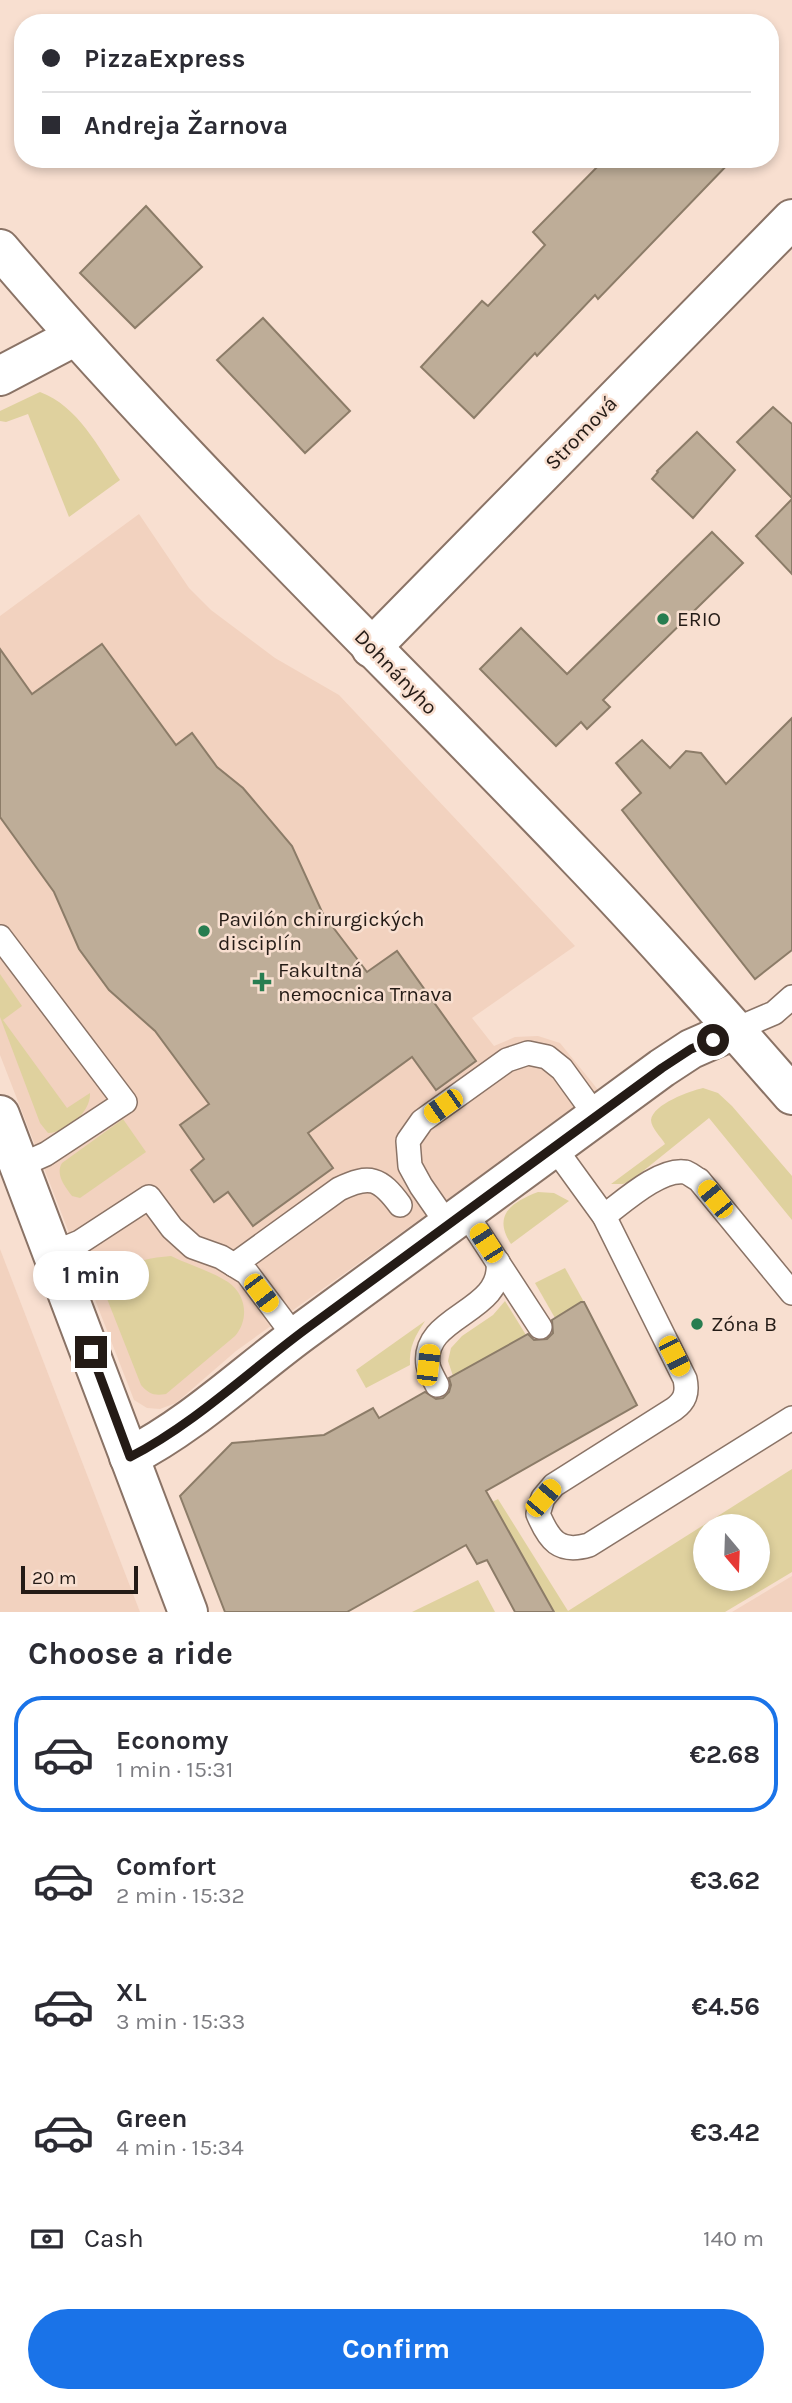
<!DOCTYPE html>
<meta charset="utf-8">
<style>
:root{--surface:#fff;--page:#f7f7f7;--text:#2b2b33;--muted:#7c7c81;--line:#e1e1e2;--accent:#1a73e8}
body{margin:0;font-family:Karla,sans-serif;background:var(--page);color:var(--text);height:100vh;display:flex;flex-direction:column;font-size:26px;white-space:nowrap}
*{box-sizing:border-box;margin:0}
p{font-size:23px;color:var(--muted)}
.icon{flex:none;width:38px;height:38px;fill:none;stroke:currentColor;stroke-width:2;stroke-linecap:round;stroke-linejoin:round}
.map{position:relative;height:1612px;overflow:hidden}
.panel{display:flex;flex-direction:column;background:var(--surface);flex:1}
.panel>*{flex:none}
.hud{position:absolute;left:14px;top:14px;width:765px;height:154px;border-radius:28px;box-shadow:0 4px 10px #0003;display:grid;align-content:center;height:154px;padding:0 28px;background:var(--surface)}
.needle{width:46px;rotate:161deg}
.fabs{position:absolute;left:693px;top:1514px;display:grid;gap:14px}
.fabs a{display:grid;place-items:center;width:77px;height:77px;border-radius:50%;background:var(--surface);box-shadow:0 4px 10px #0003;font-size:35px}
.scale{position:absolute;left:21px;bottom:18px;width:117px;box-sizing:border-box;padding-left:7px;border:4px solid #241b16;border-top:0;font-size:19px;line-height:24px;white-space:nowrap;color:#241b16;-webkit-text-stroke:5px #f8dfd0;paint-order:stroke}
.end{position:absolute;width:32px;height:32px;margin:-16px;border:9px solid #241b16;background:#fff;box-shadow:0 0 0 4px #fff}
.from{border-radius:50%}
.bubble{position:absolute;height:49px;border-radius:24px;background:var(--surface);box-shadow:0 4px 10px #0003;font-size:23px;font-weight:700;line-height:49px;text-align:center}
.car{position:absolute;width:21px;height:42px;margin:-21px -10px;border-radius:9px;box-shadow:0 0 5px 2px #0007;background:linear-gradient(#f5c518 24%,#345 0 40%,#f5c518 0 76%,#345 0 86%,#f5c518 0)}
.hud b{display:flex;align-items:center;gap:24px;height:66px;font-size:26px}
.hud b+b{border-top:2px solid var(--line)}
.hud i{width:18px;height:18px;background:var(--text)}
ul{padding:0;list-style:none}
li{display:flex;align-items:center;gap:21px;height:116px;margin:0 14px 10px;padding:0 14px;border:4px solid transparent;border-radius:28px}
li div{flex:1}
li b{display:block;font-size:26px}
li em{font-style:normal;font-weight:700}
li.current{border-color:var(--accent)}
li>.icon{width:63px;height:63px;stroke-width:1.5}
h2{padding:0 28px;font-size:32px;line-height:84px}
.pay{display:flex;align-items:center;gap:18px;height:77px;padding:0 28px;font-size:26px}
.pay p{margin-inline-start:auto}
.button{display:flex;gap:14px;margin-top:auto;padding:14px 28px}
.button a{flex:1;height:80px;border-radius:42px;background:var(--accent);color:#fff;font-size:28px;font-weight:700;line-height:80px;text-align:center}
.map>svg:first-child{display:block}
.built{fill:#f2d2bf}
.green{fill:#dfd19e;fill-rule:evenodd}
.building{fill:#bead98;stroke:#8c7c68;stroke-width:2}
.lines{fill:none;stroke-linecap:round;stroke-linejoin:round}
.service-casing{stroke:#8a7366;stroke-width:26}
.minor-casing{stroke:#8a7366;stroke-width:42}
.tertiary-casing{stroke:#8a7366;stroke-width:42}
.service{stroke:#fff;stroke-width:23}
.minor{stroke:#fff;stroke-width:38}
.tertiary{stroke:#fff;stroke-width:38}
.route{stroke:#241b16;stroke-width:9}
.poi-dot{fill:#287d50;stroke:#f8dfd0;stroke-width:2.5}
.labels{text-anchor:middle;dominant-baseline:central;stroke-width:5;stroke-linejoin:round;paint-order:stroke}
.street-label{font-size:21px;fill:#241b16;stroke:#f8dfd0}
.poi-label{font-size:21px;fill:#241b16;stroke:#f8dfd0;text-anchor:start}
</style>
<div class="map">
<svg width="792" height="1612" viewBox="0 0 792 1612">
<rect width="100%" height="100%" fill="#f8dfd0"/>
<!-- built -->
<g class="built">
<path d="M 139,514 L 189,588 L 211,610 L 275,658 L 339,695 L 575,946 L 472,1018 L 494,1046 L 515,1037 L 538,1036 L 560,1043 L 599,1091 L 236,1351 L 176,1403 L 160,1409 L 147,1408 L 134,1400 L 0,1055 L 0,616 Z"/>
<path d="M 0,1249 L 140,1612 L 0,1612 Z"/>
<path d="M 792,1576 L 792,1612 L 732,1612 Z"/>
</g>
<!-- green -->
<g class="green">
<path d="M 40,392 C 78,406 99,448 120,480 L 69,517 L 28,414 L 6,422 L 0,421 L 0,411 Z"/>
<path d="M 0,974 L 22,1006 L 3,1020 L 67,1108 L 90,1093 C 91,1112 67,1132 48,1133 L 40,1123 L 0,1017 Z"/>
<path d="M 703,1088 L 718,1093 L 732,1106 L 792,1176 L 792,1220 L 709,1118 L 632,1180 L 623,1184 L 611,1184 L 665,1144 C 662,1138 651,1128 651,1120 C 653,1104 690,1091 703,1088 Z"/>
<path d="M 123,1119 L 146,1152 L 80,1198 L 72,1196 C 65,1187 55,1174 62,1163 Z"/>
<path d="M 538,1192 L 554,1193 L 569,1201 L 511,1244 C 492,1215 512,1202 538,1192 Z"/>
<path d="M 171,1256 C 189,1265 211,1271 228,1282 C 247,1295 249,1320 235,1336 L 166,1394 C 154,1396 149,1394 141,1385 L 102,1286 C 117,1264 146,1258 171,1256 Z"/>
<path d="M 565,1268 L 584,1302 L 555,1318 L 535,1283 Z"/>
<path d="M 505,1301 L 526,1335 L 453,1376 L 448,1361 L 451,1348 L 462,1336 L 493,1315 Z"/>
<path d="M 425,1321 C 415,1336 409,1347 410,1365 L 366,1388 L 356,1370 Z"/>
<path d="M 792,1469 L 792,1572 L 725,1612 L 547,1612 L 492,1502 L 498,1499 L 568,1611 ZM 705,1526 L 758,1526 L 758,1578 L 705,1578 Z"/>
<path d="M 478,1580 L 495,1612 L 412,1612 Z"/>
</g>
<!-- building -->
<g class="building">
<path d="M 605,159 L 733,159 L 598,299 L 595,295 L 537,356 L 535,353 L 474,418 L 421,367 L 482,301 L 488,306 L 545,245 L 533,232 Z"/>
<path d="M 146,206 L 202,267 L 135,328 L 80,273 Z"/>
<path d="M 263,318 L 350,411 L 305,453 L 217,360 Z"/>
<path d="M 773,407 L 792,424 L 792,498 L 737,442 Z"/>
<path d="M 697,432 L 735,470 L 693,518 L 652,479 L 658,472 L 657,471 Z"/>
<path d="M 792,499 L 792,574 L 756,536 Z"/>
<path d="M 712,532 L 743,563 L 603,700 L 610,707 L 587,729 L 581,722 L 556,746 L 480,669 L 521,628 L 567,674 Z"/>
<path d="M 102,644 L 176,745 L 192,733 L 217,767 L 243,788 L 292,846 L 323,914 L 367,972 L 397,951 L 476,1061 L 436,1090 L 412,1057 L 308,1133 L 333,1168 L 253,1226 L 228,1192 L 214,1202 L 191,1170 L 204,1159 L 180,1125 L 209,1104 L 155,1031 L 109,990 L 79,949 L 54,892 L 0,817 L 0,649 L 32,694 Z"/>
<path d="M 792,718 L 792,950 L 755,979 L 622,810 L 641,793 L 616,763 L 642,740 L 670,768 L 686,751 L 701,753 L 726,784 Z"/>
<path d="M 581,1302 L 584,1302 L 637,1405 L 486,1491 L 554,1612 L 515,1612 L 487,1560 L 477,1564 L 466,1545 L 347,1612 L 225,1612 L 180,1496 L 232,1443 L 324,1435 L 373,1408 L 379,1418 L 425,1392 L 436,1399 L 443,1398 L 449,1392 L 451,1385 L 449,1378 L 528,1334 L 534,1340 L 547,1339 L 553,1333 L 552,1320 Z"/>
</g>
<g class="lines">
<defs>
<g id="service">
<path d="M 0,937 L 125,1102 L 46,1154 L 19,1166"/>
<path d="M 734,1030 L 774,1013 L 792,997"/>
<path d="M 554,1147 L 604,1216 L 685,1379 C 688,1393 685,1401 674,1409 L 554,1485 L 543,1498 L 538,1514 C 549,1540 559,1554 589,1545 L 792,1418"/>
<path d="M 465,1212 L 540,1327"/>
<path d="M 604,1216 C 623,1202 660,1168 685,1172 C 689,1173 695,1178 699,1180 L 792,1293"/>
<path d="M 448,1225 L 421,1186 L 410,1166 L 408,1141 L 422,1121 L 507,1060 L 528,1053 L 547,1057 L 562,1069 L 596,1116"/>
<path d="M 53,1253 L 80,1242 L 149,1197 L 172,1228 L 193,1247 L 221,1257 L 247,1273 L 295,1337"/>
<path d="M 234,1265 L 339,1189 C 370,1174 380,1178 400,1205"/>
<path d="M 437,1385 C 434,1379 429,1371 428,1365 C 421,1315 504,1313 498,1262"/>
</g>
<g id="minor">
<path d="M 0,376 L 74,337"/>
<path d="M 371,648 L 792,219"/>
<path d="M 0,1115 L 188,1612"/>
<path d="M 129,1457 C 192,1425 245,1374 302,1332 C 422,1244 542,1156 662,1068 L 691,1049 L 734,1030"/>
</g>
<path id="tertiary" d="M 0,249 C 181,462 384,655 577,857 C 651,934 722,1015 792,1095"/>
</defs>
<!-- service casing -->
<use href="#service" class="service-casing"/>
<!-- minor casing -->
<use href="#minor" class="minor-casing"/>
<!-- tertiary casing -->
<use href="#tertiary" class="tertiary-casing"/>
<!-- service -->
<use href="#service" class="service"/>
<!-- minor -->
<use href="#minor" class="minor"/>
<!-- tertiary -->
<use href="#tertiary" class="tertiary"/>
</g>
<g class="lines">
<!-- route -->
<path class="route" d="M 91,1352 L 130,1457 C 194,1424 248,1372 306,1329 C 424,1242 543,1155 662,1068 L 691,1049 L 713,1040"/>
</g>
<!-- markers -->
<g class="poi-dot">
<circle cx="663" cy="619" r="7"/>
<circle cx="204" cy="931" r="7"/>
<path d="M258.5 971.5h7v7h7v7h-7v7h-7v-7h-7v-7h7z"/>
<circle cx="697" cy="1324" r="7"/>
</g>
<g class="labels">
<!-- street labels -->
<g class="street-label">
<text transform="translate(581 433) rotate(-46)">Stromová</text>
<text transform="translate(396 672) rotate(46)">Dohnányho</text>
</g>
<!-- poi labels -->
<g class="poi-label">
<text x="677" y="619">ERIO</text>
<text x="218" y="919">Pavilón chirurgických<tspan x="218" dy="24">disciplín</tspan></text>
<text x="278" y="970">Fakultná<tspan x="278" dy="24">nemocnica Trnava</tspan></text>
<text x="711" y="1324">Zóna B</text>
</g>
</g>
</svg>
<div class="fabs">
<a><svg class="needle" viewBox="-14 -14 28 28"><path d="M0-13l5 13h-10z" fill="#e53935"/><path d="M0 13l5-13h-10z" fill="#7c7c81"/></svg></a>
</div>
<div class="scale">20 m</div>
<i class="end from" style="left:713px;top:1040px"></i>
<i class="end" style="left:91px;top:1352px"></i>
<div class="bubble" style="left:33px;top:1251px;width:116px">1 min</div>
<i class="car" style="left:443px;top:1106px;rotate:235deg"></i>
<i class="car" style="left:715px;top:1199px;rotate:321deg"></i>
<i class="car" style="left:486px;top:1243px;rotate:327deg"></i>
<i class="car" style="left:261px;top:1293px;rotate:143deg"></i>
<i class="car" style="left:674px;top:1356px;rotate:153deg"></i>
<i class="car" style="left:428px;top:1365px;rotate:6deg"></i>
<i class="car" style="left:543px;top:1498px;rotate:40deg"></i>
<div class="hud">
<b><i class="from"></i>PizzaExpress</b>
<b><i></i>Andreja Žarnova</b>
</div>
</div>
<section class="panel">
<h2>Choose a ride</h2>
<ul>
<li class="current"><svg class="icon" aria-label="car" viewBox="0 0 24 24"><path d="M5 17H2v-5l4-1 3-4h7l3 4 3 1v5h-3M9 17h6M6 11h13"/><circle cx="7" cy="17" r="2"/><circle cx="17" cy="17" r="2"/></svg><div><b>Economy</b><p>1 min · 15:31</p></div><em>€2.68</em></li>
<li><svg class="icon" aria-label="car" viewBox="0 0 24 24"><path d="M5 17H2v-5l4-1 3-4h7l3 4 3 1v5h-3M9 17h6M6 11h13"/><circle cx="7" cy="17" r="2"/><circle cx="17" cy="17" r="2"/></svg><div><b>Comfort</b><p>2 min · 15:32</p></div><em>€3.62</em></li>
<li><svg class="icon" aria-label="car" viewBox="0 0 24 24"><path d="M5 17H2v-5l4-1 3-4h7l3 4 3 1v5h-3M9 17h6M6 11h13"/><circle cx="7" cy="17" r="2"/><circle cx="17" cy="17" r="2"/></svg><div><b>XL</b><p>3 min · 15:33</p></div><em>€4.56</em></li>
<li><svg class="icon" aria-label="car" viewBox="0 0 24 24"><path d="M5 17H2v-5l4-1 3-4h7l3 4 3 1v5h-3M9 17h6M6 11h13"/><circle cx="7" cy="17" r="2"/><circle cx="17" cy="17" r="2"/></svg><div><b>Green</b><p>4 min · 15:34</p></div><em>€3.42</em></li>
</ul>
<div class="pay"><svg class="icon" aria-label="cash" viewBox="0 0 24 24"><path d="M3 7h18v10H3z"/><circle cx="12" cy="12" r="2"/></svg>Cash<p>140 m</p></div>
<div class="button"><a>Confirm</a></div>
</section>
